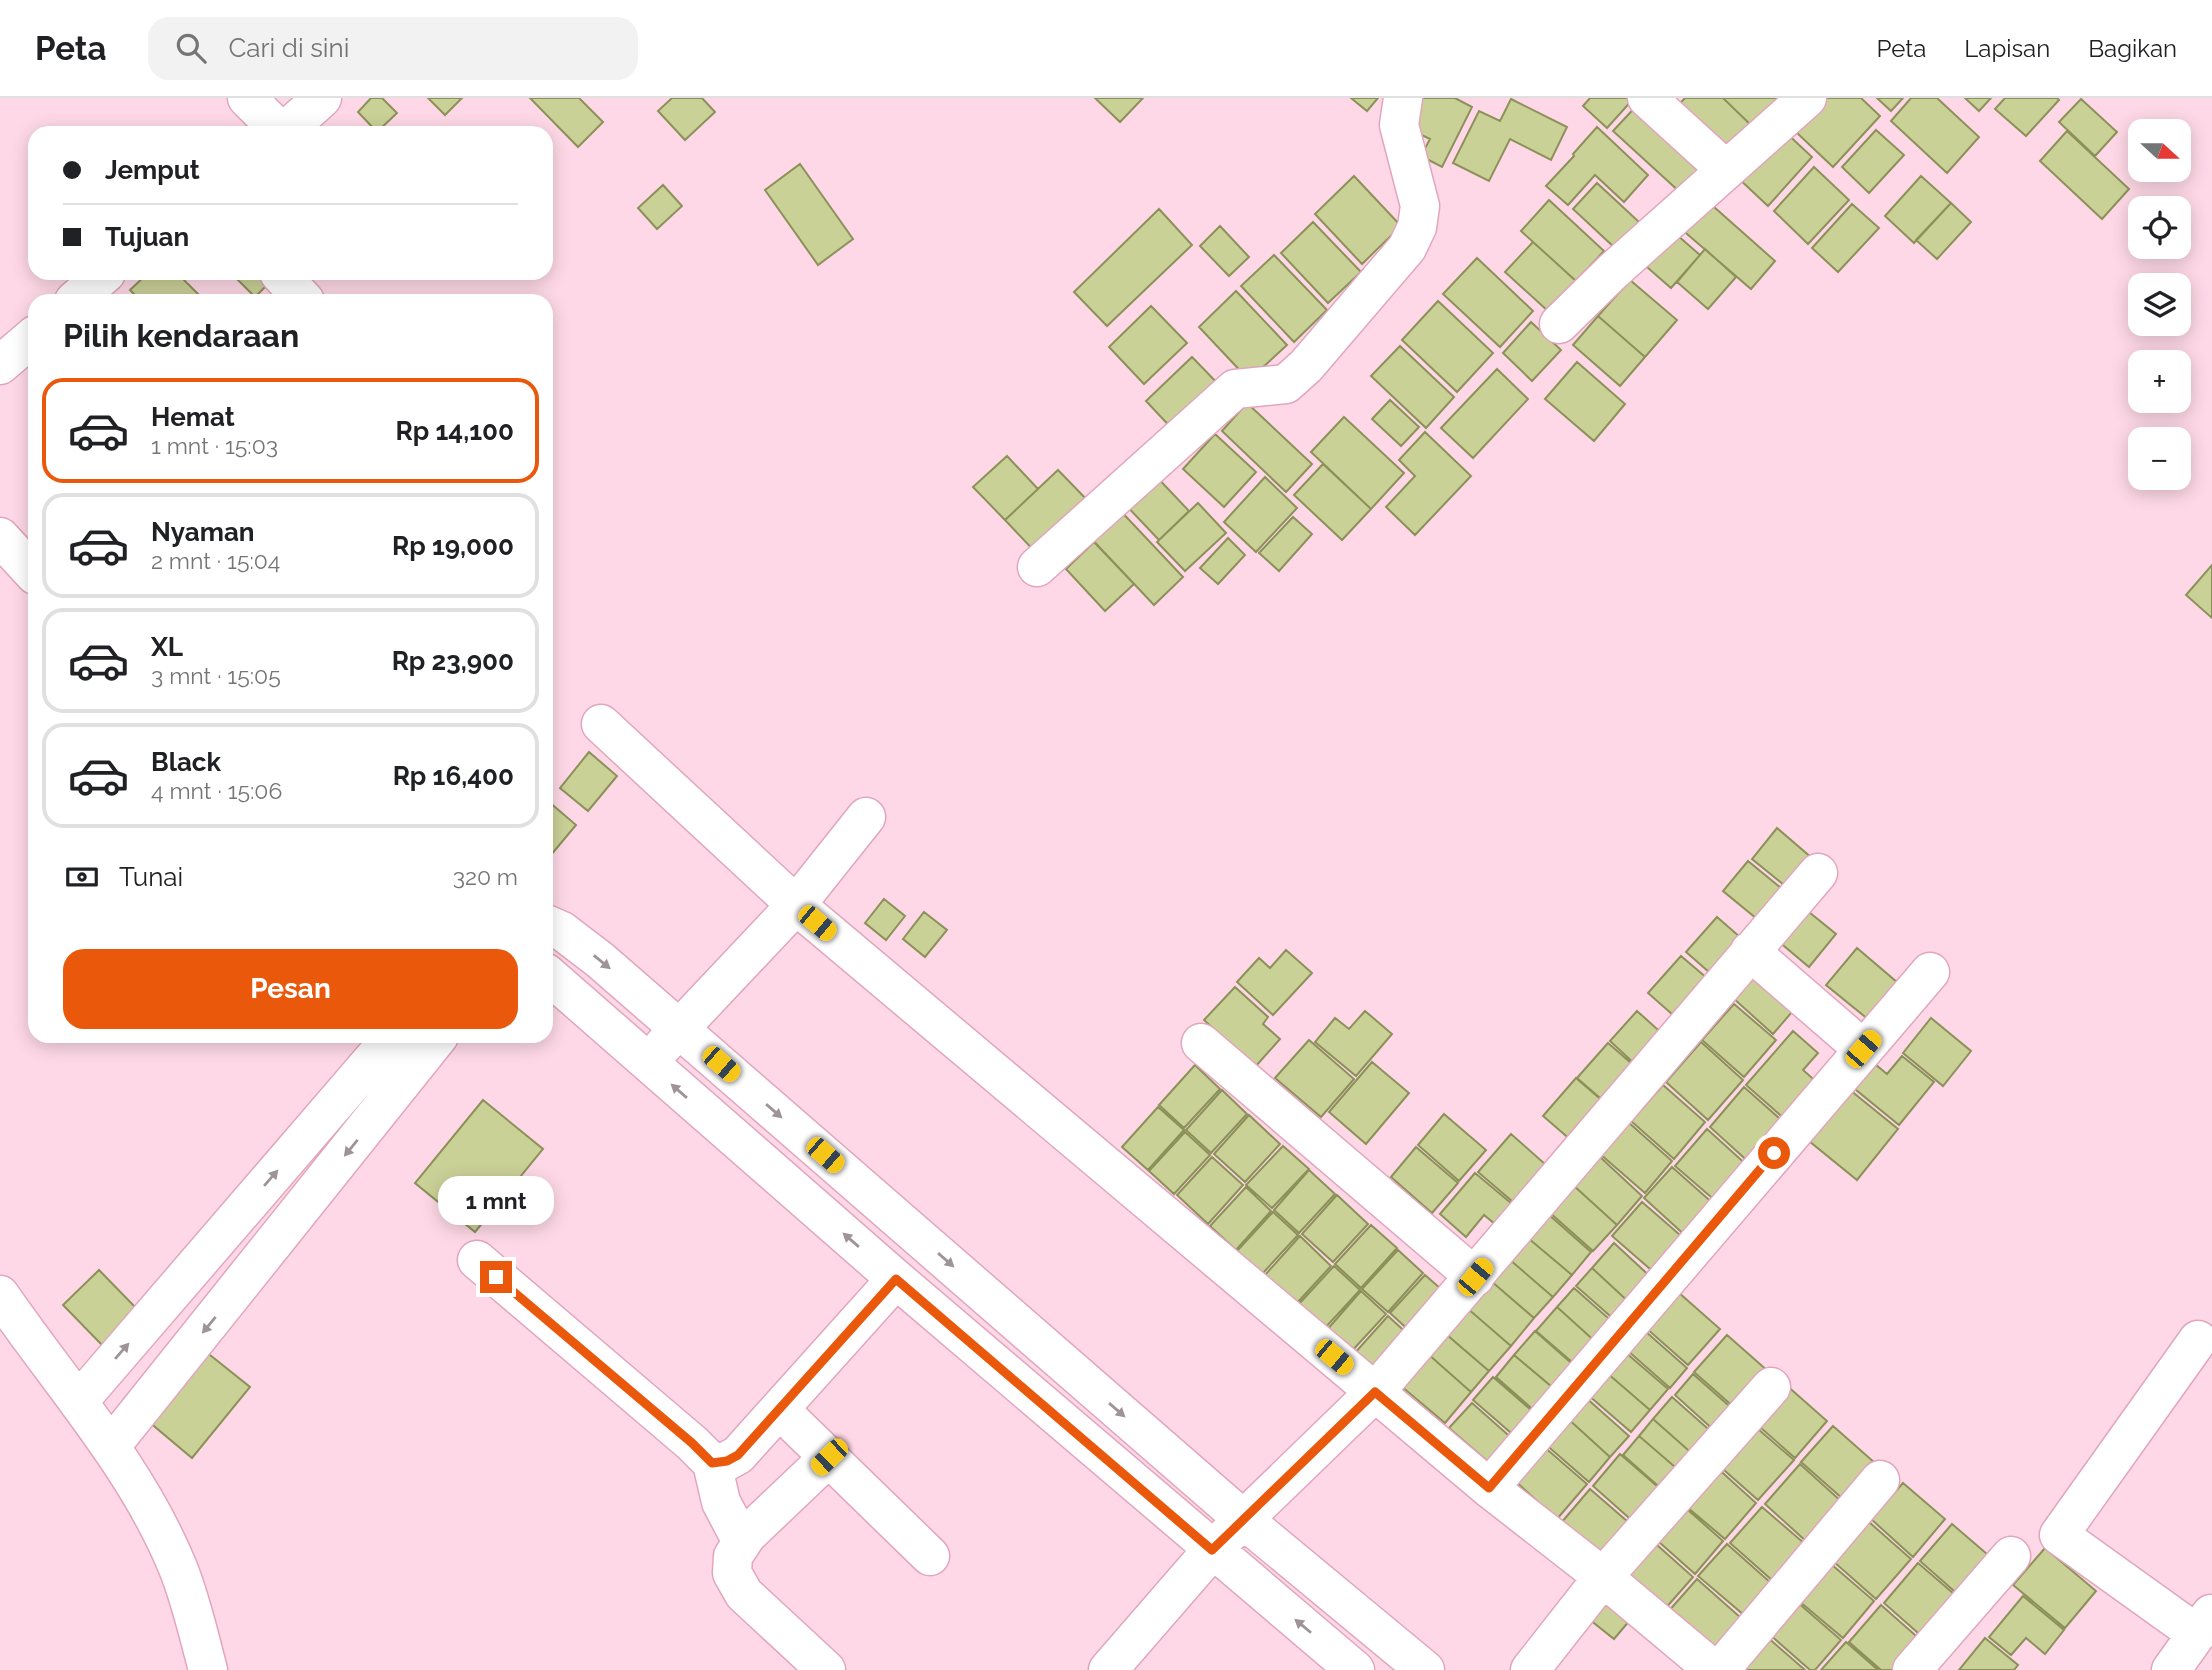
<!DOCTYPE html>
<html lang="id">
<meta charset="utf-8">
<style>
:root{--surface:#fff;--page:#f2f2f2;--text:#202124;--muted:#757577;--line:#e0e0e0;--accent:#ea580c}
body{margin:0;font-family:Raleway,sans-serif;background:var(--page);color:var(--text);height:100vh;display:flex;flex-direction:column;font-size:26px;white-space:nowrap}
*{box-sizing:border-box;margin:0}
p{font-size:23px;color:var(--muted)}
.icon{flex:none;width:38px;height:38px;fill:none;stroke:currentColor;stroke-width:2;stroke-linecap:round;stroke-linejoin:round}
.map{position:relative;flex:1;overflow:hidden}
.details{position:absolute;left:28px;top:196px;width:525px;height:749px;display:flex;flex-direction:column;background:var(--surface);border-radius:21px;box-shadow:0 4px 18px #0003}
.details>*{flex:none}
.top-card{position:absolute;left:28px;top:28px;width:525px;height:154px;border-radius:21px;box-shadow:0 4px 18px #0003;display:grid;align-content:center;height:154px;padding:0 35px;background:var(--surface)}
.needle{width:46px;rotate:111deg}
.buttons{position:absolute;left:2128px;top:21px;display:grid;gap:14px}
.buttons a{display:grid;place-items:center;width:63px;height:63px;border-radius:14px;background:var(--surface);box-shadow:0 4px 18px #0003;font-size:35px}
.end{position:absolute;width:32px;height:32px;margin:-16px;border:9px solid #ea580c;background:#fff;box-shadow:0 0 0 4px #fff}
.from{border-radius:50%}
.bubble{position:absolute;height:49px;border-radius:21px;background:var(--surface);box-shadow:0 4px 18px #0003;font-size:23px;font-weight:700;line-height:49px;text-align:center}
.car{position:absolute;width:21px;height:42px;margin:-21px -10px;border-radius:9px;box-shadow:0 0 5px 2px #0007;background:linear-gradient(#f5c518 24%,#345 0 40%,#f5c518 0 76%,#345 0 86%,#f5c518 0)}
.top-card b{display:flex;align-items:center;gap:24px;height:66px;font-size:26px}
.top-card b+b{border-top:2px solid var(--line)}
.top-card i{width:18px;height:18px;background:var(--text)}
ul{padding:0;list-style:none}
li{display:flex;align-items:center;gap:21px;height:105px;margin:0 14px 10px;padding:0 21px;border:4px solid var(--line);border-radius:21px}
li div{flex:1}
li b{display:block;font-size:26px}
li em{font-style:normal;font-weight:700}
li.on{border-color:var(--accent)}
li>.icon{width:63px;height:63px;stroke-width:1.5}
h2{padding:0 35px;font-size:32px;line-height:84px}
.pay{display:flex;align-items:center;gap:18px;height:77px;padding:0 35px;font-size:26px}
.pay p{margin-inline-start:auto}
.button{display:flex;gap:14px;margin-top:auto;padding:14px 35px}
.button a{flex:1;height:80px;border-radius:21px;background:var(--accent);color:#fff;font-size:28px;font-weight:700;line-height:80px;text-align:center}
header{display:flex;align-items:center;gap:42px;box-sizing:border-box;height:98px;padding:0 35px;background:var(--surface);border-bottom:2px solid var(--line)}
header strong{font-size:33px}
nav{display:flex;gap:38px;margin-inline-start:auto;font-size:24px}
.search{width:490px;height:63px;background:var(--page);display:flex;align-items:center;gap:18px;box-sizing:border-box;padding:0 24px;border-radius:21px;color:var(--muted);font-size:26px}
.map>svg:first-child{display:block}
</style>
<header>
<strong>Peta</strong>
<div class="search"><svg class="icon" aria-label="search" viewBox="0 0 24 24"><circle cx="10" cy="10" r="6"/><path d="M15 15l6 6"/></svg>Cari di sini</div>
<nav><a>Peta</a><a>Lapisan</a><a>Bagikan</a></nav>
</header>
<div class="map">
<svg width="2212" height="1572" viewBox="0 0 2212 1572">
<rect width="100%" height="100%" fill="#fed8e6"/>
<!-- building -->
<path fill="#cad197" stroke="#8c915a" stroke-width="2" d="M371 0H382L397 15 377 34 358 14Z
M428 0H462L445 17Z
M530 0H579L603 24 578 49Z
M672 0H702L715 14 685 42 658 13Z
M1095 0H1143L1120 24Z
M1351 0H1378L1367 13Z
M1417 0H1455L1472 9 1442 69 1421 58 1430 41 1403 28Z
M1590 0H1634L1607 30 1583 8Z
M1685 0H1723L1753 29 1720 62 1672 14Z
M1723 0H1787L1756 32Z
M1827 0H1861L1880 18 1833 69 1796 34Z
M1877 0H1903L1891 13Z
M1911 0H1937L1979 39 1947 75 1891 23Z
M1965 0H1991L1979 13Z
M2005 0H2057L2059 2 2026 38 1995 11Z
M1511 1 1567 29 1551 62 1510 41 1489 83 1453 65 1479 13 1500 23Z
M2081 1 2117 34 2095 58 2059 24Z
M1642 2 1710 64 1682 96 1613 33Z
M1597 29 1648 77 1624 104 1595 77 1568 107 1546 88 1574 58 1573 56Z
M1782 31 1812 59 1768 108 1737 79Z
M1876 32 1904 57 1869 95 1842 69Z
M2067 33 2129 91 2102 121 2040 63Z
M800 66 853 141 818 167 765 92Z
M1814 69 1849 102 1808 146 1774 113Z
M1354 78 1401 128 1362 166 1315 116Z
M1921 78 1951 105 1914 145 1885 118Z
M1597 85 1639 124 1615 150 1573 111Z
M663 87 682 108 657 131 638 110Z
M1705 101 1775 163 1751 191 1680 130Z
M1549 102 1604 153 1576 183 1521 133Z
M1951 105 1971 124 1937 161 1916 142Z
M1852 106 1879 130 1838 174 1812 150Z
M1159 111 1192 147 1107 228 1074 194Z
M1313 124 1361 174 1328 205 1281 155Z
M1220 128 1249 159 1229 178 1200 148Z
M1669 130 1700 157 1671 190 1640 163Z
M1533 144 1576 183 1548 213 1505 174Z
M1705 151 1736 179 1708 211 1677 184Z
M1274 157 1327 212 1294 244 1241 188Z
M1477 160 1533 213 1500 249 1443 196Z
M148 175H177L205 203H141L130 192Z
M235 175H271L275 179 255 199 233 177Z
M1630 182 1677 222 1645 259 1598 218Z
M1236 193 1287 247 1249 282 1199 229Z
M1438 203 1493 255 1457 294 1402 242Z
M1151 208 1187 245 1144 286 1109 249Z
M1598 218 1645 259 1620 288 1573 247Z
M1531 224 1561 252 1532 283 1503 255Z
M1400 248 1454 299 1426 330 1371 278Z
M1192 259 1225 293 1178 337 1146 303Z
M1577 264 1625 306 1594 343 1545 301Z
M1497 271 1528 301 1473 360 1441 330Z
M1390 302 1419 329 1401 348 1372 321Z
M1247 305 1312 366 1286 394 1222 333Z
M1344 319 1404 375 1371 411 1311 354Z
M1425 334 1471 378 1415 437 1386 409 1415 378 1399 362Z
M1215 336 1256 374 1224 409 1183 371Z
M1007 358 1038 391 1005 422 973 389Z
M1323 366 1371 411 1342 442 1294 397Z
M1058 372 1092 407 1039 458 1005 422Z
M1152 374 1189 413 1159 442 1122 403Z
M1265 379 1297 410 1256 454 1224 424Z
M1198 405 1226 435 1185 473 1157 444Z
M1115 407 1183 479 1154 507 1086 435Z
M1293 419 1312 436 1279 473 1259 455Z
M1228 440 1245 457 1218 486 1200 470Z
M1094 444 1134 486 1105 513 1066 471Z
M2212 467V520L2186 497Z
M589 654 617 678 588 713 560 690Z
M548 703 576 727 546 763V705Z
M1777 730 1813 761 1789 791 1752 761Z
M1748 763 1787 795 1762 825 1723 793Z
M884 801 905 818 886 842 865 825Z
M1804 810 1836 836 1809 869 1778 843Z
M924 814 947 832 925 859 903 841Z
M1717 819 1748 846 1717 881 1686 854Z
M1857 850 1898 885 1869 922 1826 887Z
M1286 852 1312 875 1273 917 1237 884 1259 860 1270 870Z
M1681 858 1714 886 1681 924 1648 895Z
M1758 872 1798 907 1773 936 1733 900Z
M1235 889 1268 919 1263 926 1280 941 1255 969 1204 922Z
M1734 906 1776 942 1744 979 1702 942Z
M1365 913 1392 936 1356 978 1315 944 1335 920 1349 931Z
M1637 913 1666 939 1639 970 1610 943Z
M1931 920 1971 953 1943 988 1903 955Z
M1793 933 1818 955 1803 972 1820 987 1788 1024 1746 987Z
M1309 942 1354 981 1321 1019 1275 980Z
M1701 944 1743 982 1708 1022 1666 984Z
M1608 945 1639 972 1608 1007 1577 980Z
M1902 958 1934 984 1899 1027 1850 987 1870 962 1887 976Z
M1372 964 1409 995 1366 1046 1329 1014Z
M1195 967 1220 991 1184 1030 1159 1007Z
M1576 980 1605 1005 1572 1043 1543 1018Z
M1663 987 1705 1024 1674 1061 1631 1023Z
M1744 989 1787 1027 1752 1067 1710 1029Z
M1222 992 1247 1016 1211 1055 1186 1032Z
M1850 992 1898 1031 1857 1082 1809 1043Z
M483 1002 543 1051 475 1134 415 1085Z
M1158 1009 1184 1032 1148 1072 1122 1049Z
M1444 1016 1486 1052 1459 1083 1418 1047Z
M1249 1017 1280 1046 1245 1084 1214 1056Z
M1628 1024 1672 1063 1645 1095 1600 1056Z
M1707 1031 1749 1069 1718 1105 1675 1068Z
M1185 1034 1210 1057 1174 1096 1149 1073Z
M1511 1036 1545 1066 1513 1104 1478 1074Z
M1283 1048 1309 1071 1272 1110 1246 1087Z
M1416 1049 1458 1085 1432 1115 1391 1079Z
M1599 1058 1642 1098 1617 1127 1573 1087Z
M1212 1059 1243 1087 1208 1126 1177 1097Z
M1672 1069 1716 1108 1688 1140 1644 1100Z
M1309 1072 1335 1096 1299 1135 1274 1112Z
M1475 1075 1518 1111 1501 1131 1484 1117 1466 1139 1440 1116Z
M1573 1087 1617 1127 1593 1153 1549 1114Z
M1246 1089 1271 1113 1236 1152 1210 1128Z
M1337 1097 1368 1126 1333 1164 1302 1136Z
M1642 1104 1687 1143 1657 1177 1612 1138Z
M1273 1114 1298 1137 1262 1176 1237 1153Z
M1548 1116 1591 1154 1572 1177 1528 1140Z
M1371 1127 1397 1150 1361 1190 1335 1166Z
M1300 1138 1331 1168 1296 1206 1265 1177Z
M1528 1140 1572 1177 1553 1199 1509 1161Z
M1614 1145 1654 1182 1632 1207 1592 1170Z
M1398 1152 1423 1175 1388 1214 1362 1191Z
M1509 1161 1553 1199 1534 1220 1491 1183Z
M1334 1168 1360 1192 1324 1231 1298 1207Z
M1592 1170 1632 1207 1617 1224 1576 1188Z
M99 1172 138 1212 102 1247 63 1207Z
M1425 1177 1449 1198 1414 1237 1390 1215Z
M1491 1183 1534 1220 1511 1248 1467 1210Z
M1574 1190 1616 1227 1599 1247 1557 1209Z
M1361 1193 1386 1216 1350 1255 1326 1233Z
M1678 1194 1720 1231 1688 1267 1646 1230Z
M1557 1209 1599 1247 1579 1270 1536 1233Z
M1467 1210 1511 1248 1489 1273 1446 1236Z
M1388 1218 1412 1240 1377 1278 1353 1257Z
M1535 1233 1578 1271 1558 1294 1514 1257Z
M1645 1233 1687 1270 1670 1290 1628 1253Z
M1446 1236 1489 1273 1471 1294 1428 1256Z
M1727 1237 1769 1274 1736 1311 1694 1274Z
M205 1253 250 1289 192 1360 148 1323Z
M1625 1254 1668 1291 1650 1312 1607 1275Z
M1428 1256 1471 1294 1445 1325 1401 1288Z
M1514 1257 1558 1294 1538 1316 1496 1279Z
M1607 1275 1650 1312 1631 1334 1588 1297Z
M1693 1276 1736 1314 1717 1335 1675 1297Z
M1493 1279 1538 1318 1518 1341 1473 1302Z
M1785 1286 1827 1323 1795 1360 1753 1323Z
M1584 1298 1629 1338 1610 1359 1566 1319Z
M1672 1299 1715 1337 1696 1359 1653 1321Z
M1472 1305 1515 1343 1493 1368 1449 1330Z
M1566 1319 1610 1359 1589 1384 1544 1345Z
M1653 1321 1696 1359 1682 1375 1639 1338Z
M1751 1325 1794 1362 1758 1402 1716 1365Z
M1833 1328 1875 1365 1843 1401 1801 1364Z
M1639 1338 1682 1375 1665 1394 1623 1357Z
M1542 1347 1587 1386 1557 1421 1513 1381Z
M1620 1356 1665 1395 1637 1427 1593 1388Z
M1800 1366 1842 1404 1807 1444 1765 1406Z
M1714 1367 1756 1405 1725 1441 1681 1404Z
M1903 1385 1945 1421 1913 1459 1871 1421Z
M1590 1391 1635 1430 1606 1464 1561 1425Z
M1679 1404 1723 1443 1695 1476 1650 1436Z
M1762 1409 1805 1446 1773 1483 1730 1445Z
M1869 1424 1911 1461 1876 1501 1834 1464Z
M1952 1426 1994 1462 1962 1500 1920 1463Z
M1648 1439 1693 1479 1664 1512 1619 1473Z
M1727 1446 1771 1485 1744 1517 1698 1478Z
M2045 1450 2096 1493 2065 1530 2013 1487Z
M1918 1465 1961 1502 1926 1542 1884 1505Z
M1831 1466 1874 1503 1843 1540 1799 1503Z
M1697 1481 1741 1520 1712 1554 1667 1515Z
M2023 1498 2064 1532 2045 1556 2026 1540 2011 1557 1989 1539Z
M1605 1501 1630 1522 1614 1541 1589 1521Z
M1796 1503 1841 1542 1815 1572H1810L1768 1535Z
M1881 1507 1923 1544 1900 1572H1881L1849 1544Z
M1766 1538 1805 1572H1737Z
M1985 1540 2018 1567 2014 1572H1959Z
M1846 1544 1878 1572H1821Z"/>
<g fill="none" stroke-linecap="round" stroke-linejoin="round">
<!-- minor casing -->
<g stroke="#e1a6bd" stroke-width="41">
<path id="minor" d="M247 0 282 35
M1647 0 1725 71
M283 35 322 0
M279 175 305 203
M74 203 106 175
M1559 226 1613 173 1807 0
M0 267 35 237
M0 439 35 477
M1037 469 1235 291 1286 286 1306 268 1407 150 1417 129 1420 108 1399 27 1403 0
M601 626 796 807 1489 1390 1603 1479 1714 1572
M546 826 562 833 600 862 1244 1422 1425 1572
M1750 853 1863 951
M546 875 896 1181 1355 1572
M1201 945 1475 1179
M663 948 796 807 866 719
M477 1162 692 1345 712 1365 727 1363 738 1357 896 1181
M0 1197C61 1286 137 1369 178 1470 191 1502 199 1538 208 1572
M78 1304 393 938
M780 1312 930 1458
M111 1348 439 938
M712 1365 721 1404 742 1444
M1489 1390 1930 874
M2197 1536 2059 1437 2198 1242
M826 1572 744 1496 732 1475 733 1458 747 1437 829 1359
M1108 1572 1212 1452 1375 1294 1818 775
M1530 1572 1603 1479 1771 1289
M1720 1572 1880 1382
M1912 1572 2011 1458
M2171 1572 2211 1516"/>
</g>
<!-- minor -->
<use href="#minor" stroke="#fff" stroke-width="38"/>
</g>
<!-- one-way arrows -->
<defs><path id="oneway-solid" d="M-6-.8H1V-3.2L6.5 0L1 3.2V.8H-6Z" transform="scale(1.75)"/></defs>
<g fill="#9e9498">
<use href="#oneway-solid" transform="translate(602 864) rotate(39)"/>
<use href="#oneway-solid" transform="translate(679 993) rotate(-139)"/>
<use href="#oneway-solid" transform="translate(774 1013) rotate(41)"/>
<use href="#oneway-solid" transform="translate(351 1050) rotate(129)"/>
<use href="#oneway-solid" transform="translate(271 1080) rotate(-49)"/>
<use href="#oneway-solid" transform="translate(851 1142) rotate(-139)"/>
<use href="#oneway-solid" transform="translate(946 1162) rotate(41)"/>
<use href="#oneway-solid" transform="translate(209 1227) rotate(129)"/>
<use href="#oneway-solid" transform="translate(122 1253) rotate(-49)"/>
<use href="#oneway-solid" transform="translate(1117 1312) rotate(41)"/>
<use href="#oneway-solid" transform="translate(1303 1528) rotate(-140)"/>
</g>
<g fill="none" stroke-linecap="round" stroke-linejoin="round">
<!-- route -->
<path stroke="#ea580c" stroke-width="9" d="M496 1179 692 1345 712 1365 727 1363 738 1357 896 1181 1212 1452 1375 1294 1489 1390 1774 1055"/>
</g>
</svg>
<div class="buttons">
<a><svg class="needle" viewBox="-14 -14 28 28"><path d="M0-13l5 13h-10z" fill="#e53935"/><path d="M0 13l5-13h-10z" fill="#757577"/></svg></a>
<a><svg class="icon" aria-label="locate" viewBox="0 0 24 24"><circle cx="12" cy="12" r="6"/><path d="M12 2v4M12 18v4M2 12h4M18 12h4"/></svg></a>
<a><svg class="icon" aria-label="layers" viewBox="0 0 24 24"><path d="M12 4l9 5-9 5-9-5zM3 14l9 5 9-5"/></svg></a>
<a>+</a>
<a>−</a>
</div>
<i class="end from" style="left:1774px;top:1055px"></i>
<i class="end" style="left:496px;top:1179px"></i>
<div class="bubble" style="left:438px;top:1078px;width:116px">1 mnt</div>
<i class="car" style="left:817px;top:825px;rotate:130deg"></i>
<i class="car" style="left:1863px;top:951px;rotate:41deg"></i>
<i class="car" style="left:721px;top:966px;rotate:131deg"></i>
<i class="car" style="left:825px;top:1057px;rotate:131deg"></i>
<i class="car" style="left:1475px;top:1179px;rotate:40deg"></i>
<i class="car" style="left:1334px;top:1259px;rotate:130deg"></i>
<i class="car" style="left:829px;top:1359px;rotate:226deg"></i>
<div class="top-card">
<b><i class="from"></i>Jemput</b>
<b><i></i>Tujuan</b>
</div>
<section class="details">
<h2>Pilih kendaraan</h2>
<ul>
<li class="on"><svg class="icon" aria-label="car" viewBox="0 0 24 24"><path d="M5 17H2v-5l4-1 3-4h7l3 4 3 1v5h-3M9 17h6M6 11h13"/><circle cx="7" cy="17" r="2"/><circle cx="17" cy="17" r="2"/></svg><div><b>Hemat</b><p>1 mnt · 15:03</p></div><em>Rp 14,100</em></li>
<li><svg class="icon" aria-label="car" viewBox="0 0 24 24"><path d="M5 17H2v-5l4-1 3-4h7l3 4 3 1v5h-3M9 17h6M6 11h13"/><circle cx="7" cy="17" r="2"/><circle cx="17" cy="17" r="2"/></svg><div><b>Nyaman</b><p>2 mnt · 15:04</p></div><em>Rp 19,000</em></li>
<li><svg class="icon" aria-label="car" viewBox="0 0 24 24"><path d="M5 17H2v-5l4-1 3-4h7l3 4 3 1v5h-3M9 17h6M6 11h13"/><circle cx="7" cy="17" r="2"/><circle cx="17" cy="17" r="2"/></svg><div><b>XL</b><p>3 mnt · 15:05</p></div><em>Rp 23,900</em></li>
<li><svg class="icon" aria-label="car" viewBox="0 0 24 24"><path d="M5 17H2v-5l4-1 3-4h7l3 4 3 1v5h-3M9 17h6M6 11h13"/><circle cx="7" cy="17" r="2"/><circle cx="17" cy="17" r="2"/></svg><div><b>Black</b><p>4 mnt · 15:06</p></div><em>Rp 16,400</em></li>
</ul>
<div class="pay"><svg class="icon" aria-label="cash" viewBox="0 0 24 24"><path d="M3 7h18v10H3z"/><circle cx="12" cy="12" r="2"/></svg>Tunai<p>320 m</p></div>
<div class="button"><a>Pesan</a></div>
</section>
</div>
